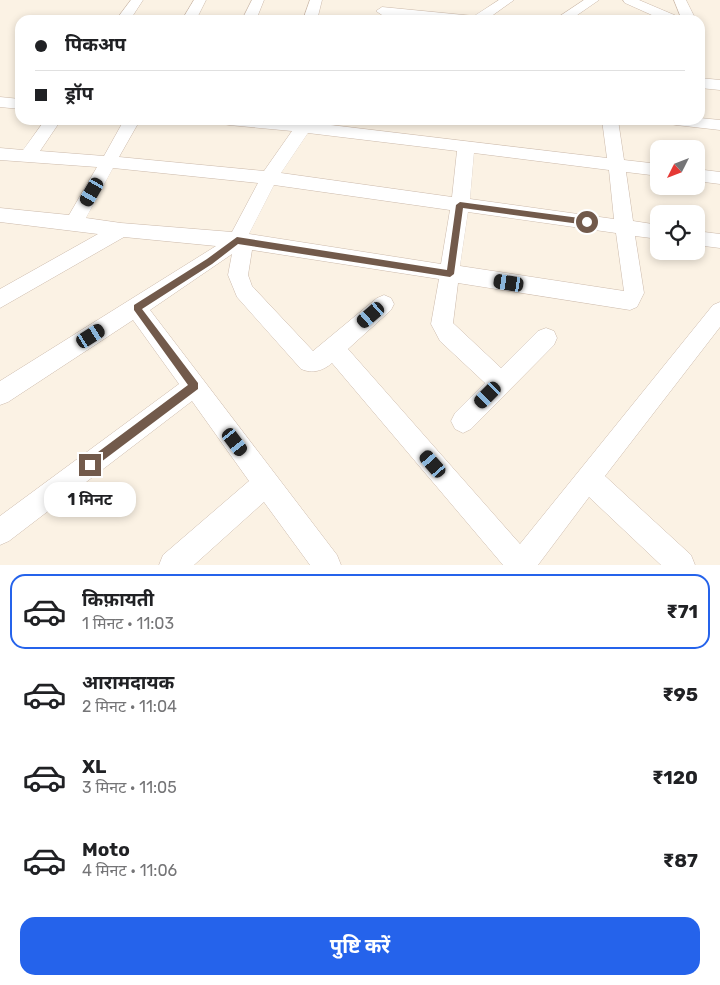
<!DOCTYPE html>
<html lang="hi">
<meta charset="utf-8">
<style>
:root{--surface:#fff;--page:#f6f6f6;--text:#202124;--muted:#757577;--line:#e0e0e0;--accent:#2563eb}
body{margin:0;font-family:Rubik,"Noto Sans Devanagari",sans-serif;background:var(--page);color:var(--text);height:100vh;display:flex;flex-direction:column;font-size:19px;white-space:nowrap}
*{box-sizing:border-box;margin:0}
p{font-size:16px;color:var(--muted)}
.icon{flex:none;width:28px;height:28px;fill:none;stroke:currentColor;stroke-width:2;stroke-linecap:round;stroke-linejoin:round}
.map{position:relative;height:565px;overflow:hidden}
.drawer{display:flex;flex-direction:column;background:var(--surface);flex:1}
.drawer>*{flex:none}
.top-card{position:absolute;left:15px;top:15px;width:690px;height:110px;border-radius:15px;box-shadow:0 2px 8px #0003;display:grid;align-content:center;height:110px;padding:0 20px;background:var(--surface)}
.needle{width:32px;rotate:228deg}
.buttons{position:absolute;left:650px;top:140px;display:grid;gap:10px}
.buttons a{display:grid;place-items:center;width:55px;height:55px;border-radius:10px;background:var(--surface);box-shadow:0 2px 8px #0003;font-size:25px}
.end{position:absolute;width:22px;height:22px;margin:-11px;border:6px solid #725a4b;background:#fff;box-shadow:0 0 0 2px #fff}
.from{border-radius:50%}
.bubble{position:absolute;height:35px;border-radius:15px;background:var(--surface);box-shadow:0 2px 8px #0003;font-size:16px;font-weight:700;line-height:35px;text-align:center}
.car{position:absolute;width:15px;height:30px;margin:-15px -8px;border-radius:6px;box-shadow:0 0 4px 1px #0007;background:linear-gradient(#222 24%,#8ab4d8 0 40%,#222 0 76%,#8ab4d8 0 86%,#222 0)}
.top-card b{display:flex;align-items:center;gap:18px;height:48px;font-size:19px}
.top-card b+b{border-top:1px solid var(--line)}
.top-card i{width:12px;height:12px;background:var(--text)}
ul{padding:9px 0 0;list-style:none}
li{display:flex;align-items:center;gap:15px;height:75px;margin:0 10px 8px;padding:0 10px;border:2px solid transparent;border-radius:15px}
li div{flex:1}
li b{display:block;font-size:19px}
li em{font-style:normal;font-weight:700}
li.active{border-color:var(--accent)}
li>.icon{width:45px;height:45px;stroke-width:1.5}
.primary-button{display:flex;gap:10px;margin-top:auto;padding:10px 20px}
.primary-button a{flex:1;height:58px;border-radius:15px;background:var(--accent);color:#fff;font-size:20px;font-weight:700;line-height:58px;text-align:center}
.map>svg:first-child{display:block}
</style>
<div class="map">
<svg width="720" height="565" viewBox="0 0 720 565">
<rect width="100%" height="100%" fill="#fbf2e4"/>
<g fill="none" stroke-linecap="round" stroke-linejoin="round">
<!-- minor casing -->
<g stroke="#ccbaab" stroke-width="1">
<path id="minor" d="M131 0H143L130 20H116Z
M194 0H206L196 20H182Z
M252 0H264L256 20H242Z
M310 0H322L317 20H303Z
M499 0H514L486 20H434L382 15 376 11 382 7 474 16Z
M584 0H599L570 20H554Z
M623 0H639L679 17 681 20H663L625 3Z
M674 0H686L696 20H682Z
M700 78 720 80V90L700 88Z
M0 97 20 99V109L0 107Z
M700 118 720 120V130L676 125 670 124 668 120H700Z
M45 120H61L40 151 104 156 124 120H140L119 157 264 171 292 131 229 125 223 124 221 120H316L314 123 607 158 602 120H618L624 160 659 164V176L626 172 633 221 659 225V239L635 236 644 293 637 307 630 310 458 283 453 323 501 368 538 331 546 328 554 331 557 338 554 345 471 429 463 433 455 429 451 421 455 413 485 383 440 341 431 324 439 279 252 250 248 275 252 286 313 351 377 298 384 295 391 298 394 304 391 310 348 349 520 544 713 305 720 302V327L605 476 691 555 695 565H661L589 497 538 565H503L332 363C323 371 312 374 301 369L237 297 228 275 232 254 150 310 337 555 341 565H310L264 502 194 565H159L163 555 249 481 192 401 9 541 0 545V516L179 384 133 320 8 402 0 405V381L216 246 124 237 0 308V289L98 234 0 222V208L69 215 97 167 0 160V148L23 150ZM308 133 457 151 452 197 281 173ZM474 153 609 170 614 219 470 199ZM113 168 258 183 232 232 121 223 86 218ZM274 185 450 210 441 264 249 234ZM468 212 616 233 624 291 460 266Z
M696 169 720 172V184L696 181Z
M696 231 720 234V248L696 245Z"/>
</g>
<!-- minor -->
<use href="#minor" fill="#fff" fill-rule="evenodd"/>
</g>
<!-- route -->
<path fill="#725a4b" d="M460 202 587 219 590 222 587 225 463 208 454 274 450 277 238 244 212 264 142 309 198 383V389L93 468H86V461L188 385 134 310V305L207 259 237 237 447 270 456 205Z"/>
</svg>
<div class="buttons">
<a><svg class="needle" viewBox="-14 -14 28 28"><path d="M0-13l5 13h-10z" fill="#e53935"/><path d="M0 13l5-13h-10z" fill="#757577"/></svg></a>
<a><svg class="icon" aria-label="locate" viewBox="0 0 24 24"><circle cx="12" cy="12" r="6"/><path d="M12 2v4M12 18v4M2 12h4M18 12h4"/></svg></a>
</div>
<i class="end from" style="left:587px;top:222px"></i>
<i class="end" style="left:90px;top:465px"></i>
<div class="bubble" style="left:44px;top:482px;width:92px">1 मिनट</div>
<i class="car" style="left:92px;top:192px;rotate:210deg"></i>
<i class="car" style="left:509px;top:283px;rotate:279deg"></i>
<i class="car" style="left:371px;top:315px;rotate:229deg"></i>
<i class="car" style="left:91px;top:336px;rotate:58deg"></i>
<i class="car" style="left:488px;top:395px;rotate:225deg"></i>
<i class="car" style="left:235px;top:442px;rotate:143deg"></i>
<i class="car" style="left:433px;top:464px;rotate:319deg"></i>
<div class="top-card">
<b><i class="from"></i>पिकअप</b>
<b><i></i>ड्रॉप</b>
</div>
</div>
<section class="drawer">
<ul>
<li class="active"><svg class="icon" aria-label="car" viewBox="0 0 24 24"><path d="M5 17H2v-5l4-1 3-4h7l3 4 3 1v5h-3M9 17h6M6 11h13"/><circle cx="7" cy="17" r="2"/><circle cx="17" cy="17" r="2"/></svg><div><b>किफ़ायती</b><p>1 मिनट · 11:03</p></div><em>₹71</em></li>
<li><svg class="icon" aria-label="car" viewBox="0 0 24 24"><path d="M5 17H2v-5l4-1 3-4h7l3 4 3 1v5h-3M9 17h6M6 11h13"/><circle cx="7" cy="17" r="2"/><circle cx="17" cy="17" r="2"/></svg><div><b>आरामदायक</b><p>2 मिनट · 11:04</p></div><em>₹95</em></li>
<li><svg class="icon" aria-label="car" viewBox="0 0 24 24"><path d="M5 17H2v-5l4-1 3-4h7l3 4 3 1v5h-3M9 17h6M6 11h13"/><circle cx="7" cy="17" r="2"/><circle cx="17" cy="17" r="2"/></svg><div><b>XL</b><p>3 मिनट · 11:05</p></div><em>₹120</em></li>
<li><svg class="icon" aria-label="car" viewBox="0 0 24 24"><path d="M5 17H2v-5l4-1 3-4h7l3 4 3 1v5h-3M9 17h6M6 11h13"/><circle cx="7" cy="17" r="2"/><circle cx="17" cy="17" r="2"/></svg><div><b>Moto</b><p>4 मिनट · 11:06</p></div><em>₹87</em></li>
</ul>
<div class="primary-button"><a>पुष्टि करें</a></div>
</section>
